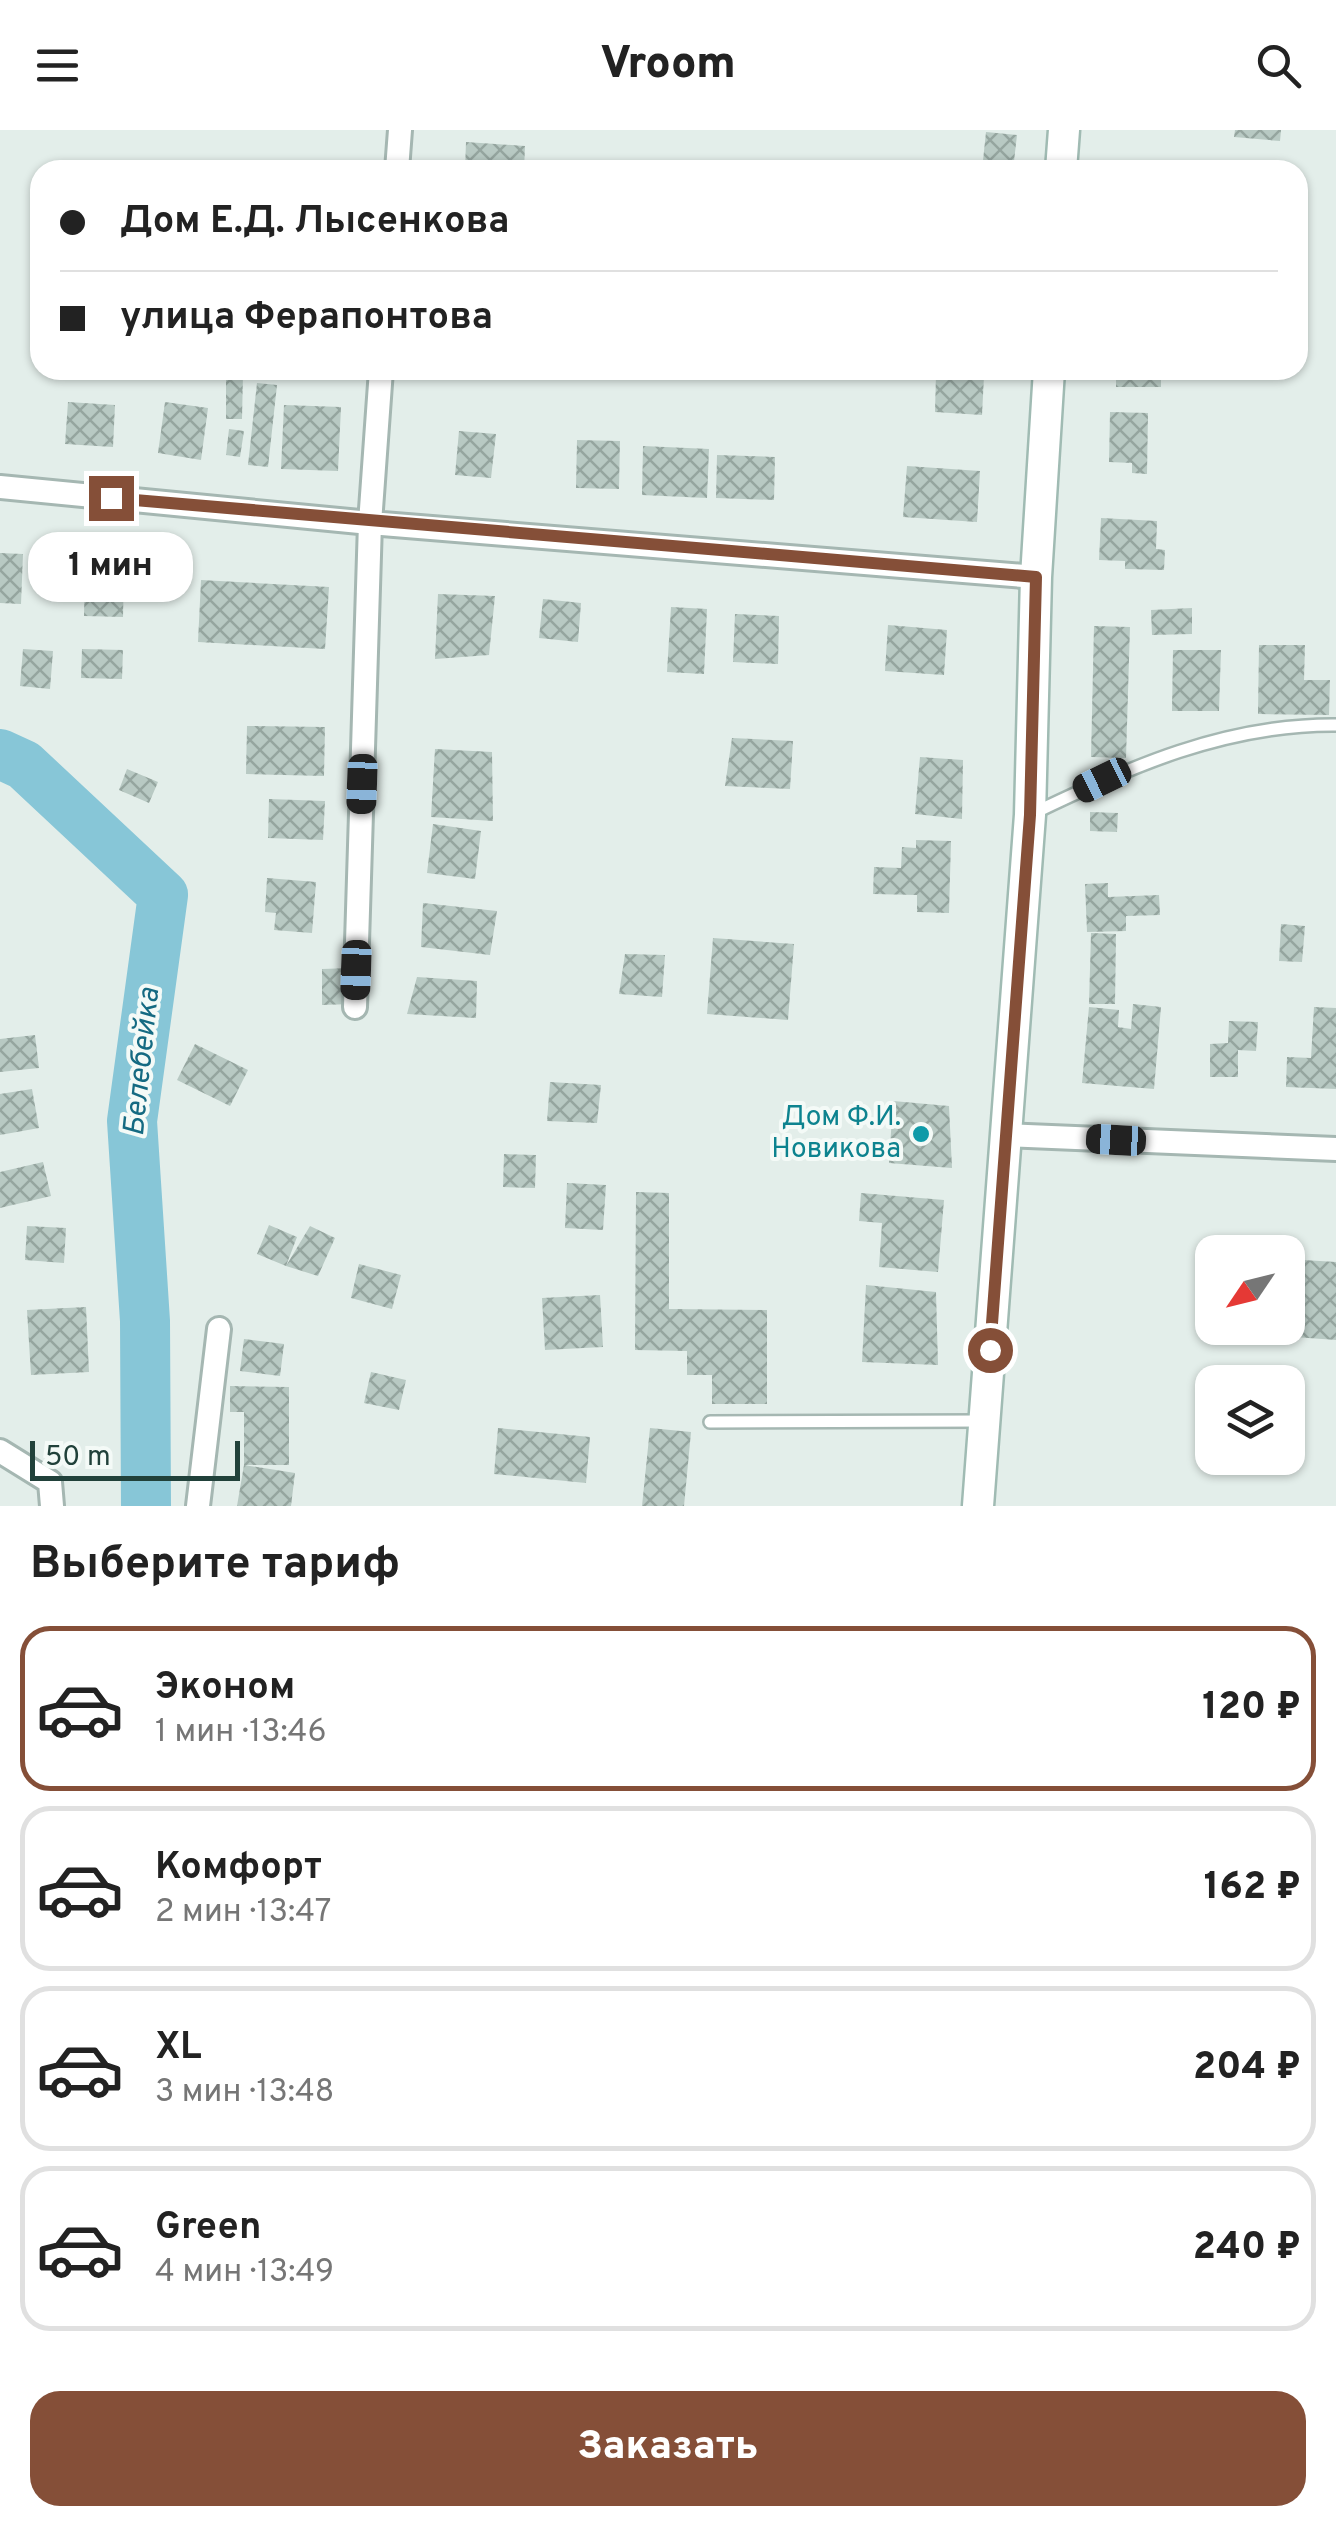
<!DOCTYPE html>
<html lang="ru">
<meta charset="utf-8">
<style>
:root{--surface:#fff;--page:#f6f6f6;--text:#222;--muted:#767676;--line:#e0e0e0;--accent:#854f38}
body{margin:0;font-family:Overpass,sans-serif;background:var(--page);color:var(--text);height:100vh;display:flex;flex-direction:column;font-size:38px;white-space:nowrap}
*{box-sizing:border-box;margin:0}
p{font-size:32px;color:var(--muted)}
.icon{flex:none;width:55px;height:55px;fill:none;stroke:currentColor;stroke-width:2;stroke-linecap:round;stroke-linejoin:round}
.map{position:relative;height:1376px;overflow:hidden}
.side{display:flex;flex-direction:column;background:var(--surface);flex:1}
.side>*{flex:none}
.banner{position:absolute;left:30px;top:30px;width:1278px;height:220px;border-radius:30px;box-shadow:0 2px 8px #0004;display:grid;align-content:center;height:220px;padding:0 30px;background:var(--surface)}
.needle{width:65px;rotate:235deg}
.fabs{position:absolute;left:1195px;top:1105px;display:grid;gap:20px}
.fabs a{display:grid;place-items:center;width:110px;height:110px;border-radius:20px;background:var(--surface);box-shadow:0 2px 8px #0004;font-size:50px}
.scale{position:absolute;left:30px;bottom:25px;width:210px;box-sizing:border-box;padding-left:10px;border:5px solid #21413a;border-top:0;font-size:28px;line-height:35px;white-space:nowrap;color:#21413a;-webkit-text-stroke:8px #f4faf7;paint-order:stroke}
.end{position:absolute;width:45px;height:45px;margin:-22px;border:12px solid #854f38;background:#fff;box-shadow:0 0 0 5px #fff}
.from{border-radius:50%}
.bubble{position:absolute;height:70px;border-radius:30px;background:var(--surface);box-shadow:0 2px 8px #0004;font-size:32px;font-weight:800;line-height:70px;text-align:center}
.car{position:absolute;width:30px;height:60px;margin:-30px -15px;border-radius:12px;box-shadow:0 0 8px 2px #0007;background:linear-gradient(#222 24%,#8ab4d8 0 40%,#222 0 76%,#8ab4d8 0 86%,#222 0)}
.banner b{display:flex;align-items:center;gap:35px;height:95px;font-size:38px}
.banner b+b{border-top:2px solid var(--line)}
.banner i{width:25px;height:25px;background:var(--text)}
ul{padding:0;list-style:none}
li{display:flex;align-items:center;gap:30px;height:165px;margin:0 20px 15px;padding:0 10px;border:5px solid var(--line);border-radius:30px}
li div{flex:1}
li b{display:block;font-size:38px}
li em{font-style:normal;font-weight:800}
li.on{border-color:var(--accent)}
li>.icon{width:90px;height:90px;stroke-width:1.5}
h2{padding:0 30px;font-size:45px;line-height:120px}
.button{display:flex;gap:20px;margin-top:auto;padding:20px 30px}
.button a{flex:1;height:115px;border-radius:30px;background:var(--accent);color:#fff;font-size:40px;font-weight:800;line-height:115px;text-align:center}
header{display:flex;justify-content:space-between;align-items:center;height:130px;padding:0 30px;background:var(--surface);font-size:45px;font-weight:800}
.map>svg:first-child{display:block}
</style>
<header><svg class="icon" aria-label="menu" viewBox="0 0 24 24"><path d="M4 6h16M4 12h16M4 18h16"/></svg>Vroom<svg class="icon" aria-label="search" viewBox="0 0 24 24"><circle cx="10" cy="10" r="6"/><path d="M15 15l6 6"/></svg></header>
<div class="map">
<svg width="1336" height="1376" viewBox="0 0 1336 1376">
<defs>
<pattern id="building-cross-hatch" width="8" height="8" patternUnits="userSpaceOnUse" patternTransform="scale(2.5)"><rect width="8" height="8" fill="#b8c9c3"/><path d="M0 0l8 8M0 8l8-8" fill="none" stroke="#95a59f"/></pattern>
</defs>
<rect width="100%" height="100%" fill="#e3eeea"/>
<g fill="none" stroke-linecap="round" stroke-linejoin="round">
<!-- river -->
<path stroke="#87c6d7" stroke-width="50" d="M0 624 24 635 163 765 132 991 145 1191 146 1376"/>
</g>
<!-- building -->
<path fill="url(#building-cross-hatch)" d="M1235 0H1281L1280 11 1234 7Z
M986 2 1017 5 1013 40H982Z
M466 12 525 16 524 40H465Z
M1116 240H1161V257H1116Z
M226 244H243L242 289H226Z
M936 244 984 246 982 285 935 282Z
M257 253 277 255 268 337 248 335Z
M68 272 115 275 113 317 65 314Z
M165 272 208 278 201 330 158 323Z
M284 275 341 277 338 341 281 339Z
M1110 282 1148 283 1147 344 1132 343V333L1109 332Z
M229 299 244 301 240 327 226 325Z
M459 301 496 304 491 348 455 345Z
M577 310 620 311 619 359 576 358Z
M643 316 709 319 707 368 642 365Z
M717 325 775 327 774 370 716 368Z
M907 336 980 341 977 392 903 387Z
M1101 388 1157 391 1156 419 1165 420 1164 440 1125 439V431L1099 430Z
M0 423 23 424 21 474 0 473Z
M36 428 56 429 54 457 34 455Z
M85 438 124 439 123 487 84 486Z
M201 450 329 457 325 519 198 512Z
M438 464 495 466 489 525 435 529Z
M543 469 581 473 578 512 539 508Z
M671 477 707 479 704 544 667 542Z
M1192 478V504L1152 505 1151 480Z
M735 484 779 486 778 534 733 532Z
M888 495 947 500 944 545 885 541Z
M1094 496 1130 497 1126 628 1091 627Z
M1259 515H1305L1304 550H1330L1329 585 1258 584Z
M23 519 53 521 50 559 20 556Z
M82 519 123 520 122 549 81 548Z
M1173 520H1221L1219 581H1172Z
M247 596 325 597 324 646 246 644Z
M732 608 793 611 790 659 725 656Z
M435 619 492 622 493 691 431 687Z
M920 627 963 630 962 689 915 684Z
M127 639 158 652 149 673 119 660Z
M269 669 325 671 323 710 268 708Z
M1090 682 1118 683 1117 702 1090 701Z
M433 694 481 701 475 749 427 743Z
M916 710 951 711 949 783 917 782V765L873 764 874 737 901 738 902 717 916 718Z
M267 748 316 752 312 803 274 800 276 783 265 782Z
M1108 753V767L1159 765 1160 785 1126 786V801L1087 802 1085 754Z
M423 773 497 781 490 825 421 817Z
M1281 794 1305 796 1302 832 1279 831Z
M1091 803 1116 804 1115 874H1089Z
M713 808 794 814 788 890 707 884Z
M625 824 665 825 662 867 619 864Z
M351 838 352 874 322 875V839Z
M417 847 477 851 476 888 407 884Z
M1133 874 1161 877 1154 959 1082 953 1089 877 1119 880 1118 897 1131 899Z
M1314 877 1336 878V959L1286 957 1287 927 1311 928Z
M1229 891 1258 892 1256 921 1238 920V947H1210V914L1228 913Z
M35 905 39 938 0 942V909Z
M195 914 248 940 230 976 177 950Z
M550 952 601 955 597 993 547 991Z
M32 959 39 998 0 1005V964Z
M893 971 949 976 952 1038 889 1033Z
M504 1024 536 1025 535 1058 503 1057Z
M43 1032 51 1066 0 1078V1042Z
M567 1053 606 1055 603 1100 565 1098Z
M636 1062 669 1063V1179L767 1180V1274H712V1245H687V1221L635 1220Z
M861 1063 944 1070 938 1142 879 1137 882 1093 859 1091Z
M269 1095 297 1107 286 1136 310 1096 335 1108 318 1146 286 1136 257 1124Z
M27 1096 66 1098 64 1133 25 1130Z
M1288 1129 1336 1132V1210L1213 1201 1214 1198H1288Z
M359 1134 401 1145 392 1179 351 1168Z
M866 1155 936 1162 938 1235 862 1232Z
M600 1165 603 1217 545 1220 542 1168Z
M86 1177 89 1242 31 1245 27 1180Z
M244 1209 284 1214 280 1246 240 1241Z
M371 1242 406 1250 399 1280 364 1273Z
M230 1256 289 1257V1335H244V1282H230Z
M498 1298 590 1307 586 1353 494 1344Z
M650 1298 691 1302 684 1376H642Z
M244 1335 295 1343 291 1376H237Z"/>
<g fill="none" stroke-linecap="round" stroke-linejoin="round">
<!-- service casing -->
<g stroke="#a5b7b2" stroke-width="16">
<path id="service" d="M1032 684C1129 637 1226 594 1336 595
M710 1292 981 1291"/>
</g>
<!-- minor casing -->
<g stroke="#a5b7b2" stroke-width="28">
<path id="minor" d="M397 40 400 0
M0 357 370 393 1036 447
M355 877 370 393 381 240
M1006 1005 1336 1019
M0 1321 50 1352 52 1376
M198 1376 219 1199"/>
</g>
<!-- secondary casing -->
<g stroke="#a0bbb3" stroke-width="35">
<path id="secondary" d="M1061 40 1064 0
M978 1376 1030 685 1036 447 1049 240"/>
</g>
<!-- service -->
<use href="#service" stroke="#fff" stroke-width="11"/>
<!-- minor -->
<use href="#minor" stroke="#fff" stroke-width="22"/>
<!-- secondary -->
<use href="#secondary" stroke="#fff" stroke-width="30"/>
</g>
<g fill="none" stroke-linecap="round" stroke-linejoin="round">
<!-- route -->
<path stroke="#854f38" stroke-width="12" d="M111 368 1036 447 1030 685 990 1220"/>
</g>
<!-- markers -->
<circle fill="#0f9aa8" stroke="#f4faf7" stroke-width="4" cx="921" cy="1004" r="10"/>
<g text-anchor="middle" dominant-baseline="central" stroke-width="8" stroke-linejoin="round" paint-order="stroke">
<!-- culture labels -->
<g font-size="28" fill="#0d838f" stroke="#f4faf7" text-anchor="end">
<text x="901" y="988">Дом Ф.И.<tspan x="901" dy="32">Новикова</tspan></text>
</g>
<!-- water labels -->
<g font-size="30" font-style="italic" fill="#156a82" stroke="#f4faf7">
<text transform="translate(143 932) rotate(-84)">Белебейка</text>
</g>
</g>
</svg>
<div class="fabs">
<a><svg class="needle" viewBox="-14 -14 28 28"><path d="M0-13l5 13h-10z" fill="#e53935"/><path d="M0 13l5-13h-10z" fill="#767676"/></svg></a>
<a><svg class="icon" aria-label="layers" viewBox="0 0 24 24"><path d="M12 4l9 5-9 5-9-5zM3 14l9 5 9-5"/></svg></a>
</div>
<div class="scale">50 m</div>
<i class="end from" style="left:990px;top:1220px"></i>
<i class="end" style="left:111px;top:368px"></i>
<div class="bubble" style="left:28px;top:402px;width:165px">1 мин</div>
<i class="car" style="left:1102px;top:650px;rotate:244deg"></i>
<i class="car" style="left:362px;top:654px;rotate:182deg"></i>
<i class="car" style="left:356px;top:840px;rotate:182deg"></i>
<i class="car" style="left:1116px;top:1010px;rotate:273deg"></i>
<div class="banner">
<b><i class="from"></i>Дом Е.Д. Лысенкова</b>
<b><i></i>улица Ферапонтова</b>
</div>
</div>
<section class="side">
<h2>Выберите тариф</h2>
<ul>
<li class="on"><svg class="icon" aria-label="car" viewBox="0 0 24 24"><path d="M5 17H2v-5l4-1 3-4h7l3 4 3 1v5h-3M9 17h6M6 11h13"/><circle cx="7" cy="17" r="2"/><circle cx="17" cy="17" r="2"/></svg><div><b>Эконом</b><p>1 мин · 13:46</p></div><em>120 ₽</em></li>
<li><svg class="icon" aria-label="car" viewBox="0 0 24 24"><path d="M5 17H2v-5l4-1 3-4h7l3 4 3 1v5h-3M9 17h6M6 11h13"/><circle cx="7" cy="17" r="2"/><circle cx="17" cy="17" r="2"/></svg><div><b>Комфорт</b><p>2 мин · 13:47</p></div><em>162 ₽</em></li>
<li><svg class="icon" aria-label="car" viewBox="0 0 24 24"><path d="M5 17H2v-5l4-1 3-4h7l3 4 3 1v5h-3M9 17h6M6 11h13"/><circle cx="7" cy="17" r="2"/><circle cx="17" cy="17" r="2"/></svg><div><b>XL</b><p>3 мин · 13:48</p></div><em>204 ₽</em></li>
<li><svg class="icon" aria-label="car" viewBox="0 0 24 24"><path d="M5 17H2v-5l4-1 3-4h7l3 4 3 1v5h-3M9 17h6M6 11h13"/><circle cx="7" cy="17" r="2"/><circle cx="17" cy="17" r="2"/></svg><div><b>Green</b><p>4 мин · 13:49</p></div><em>240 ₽</em></li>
</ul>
<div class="button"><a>Заказать</a></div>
</section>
